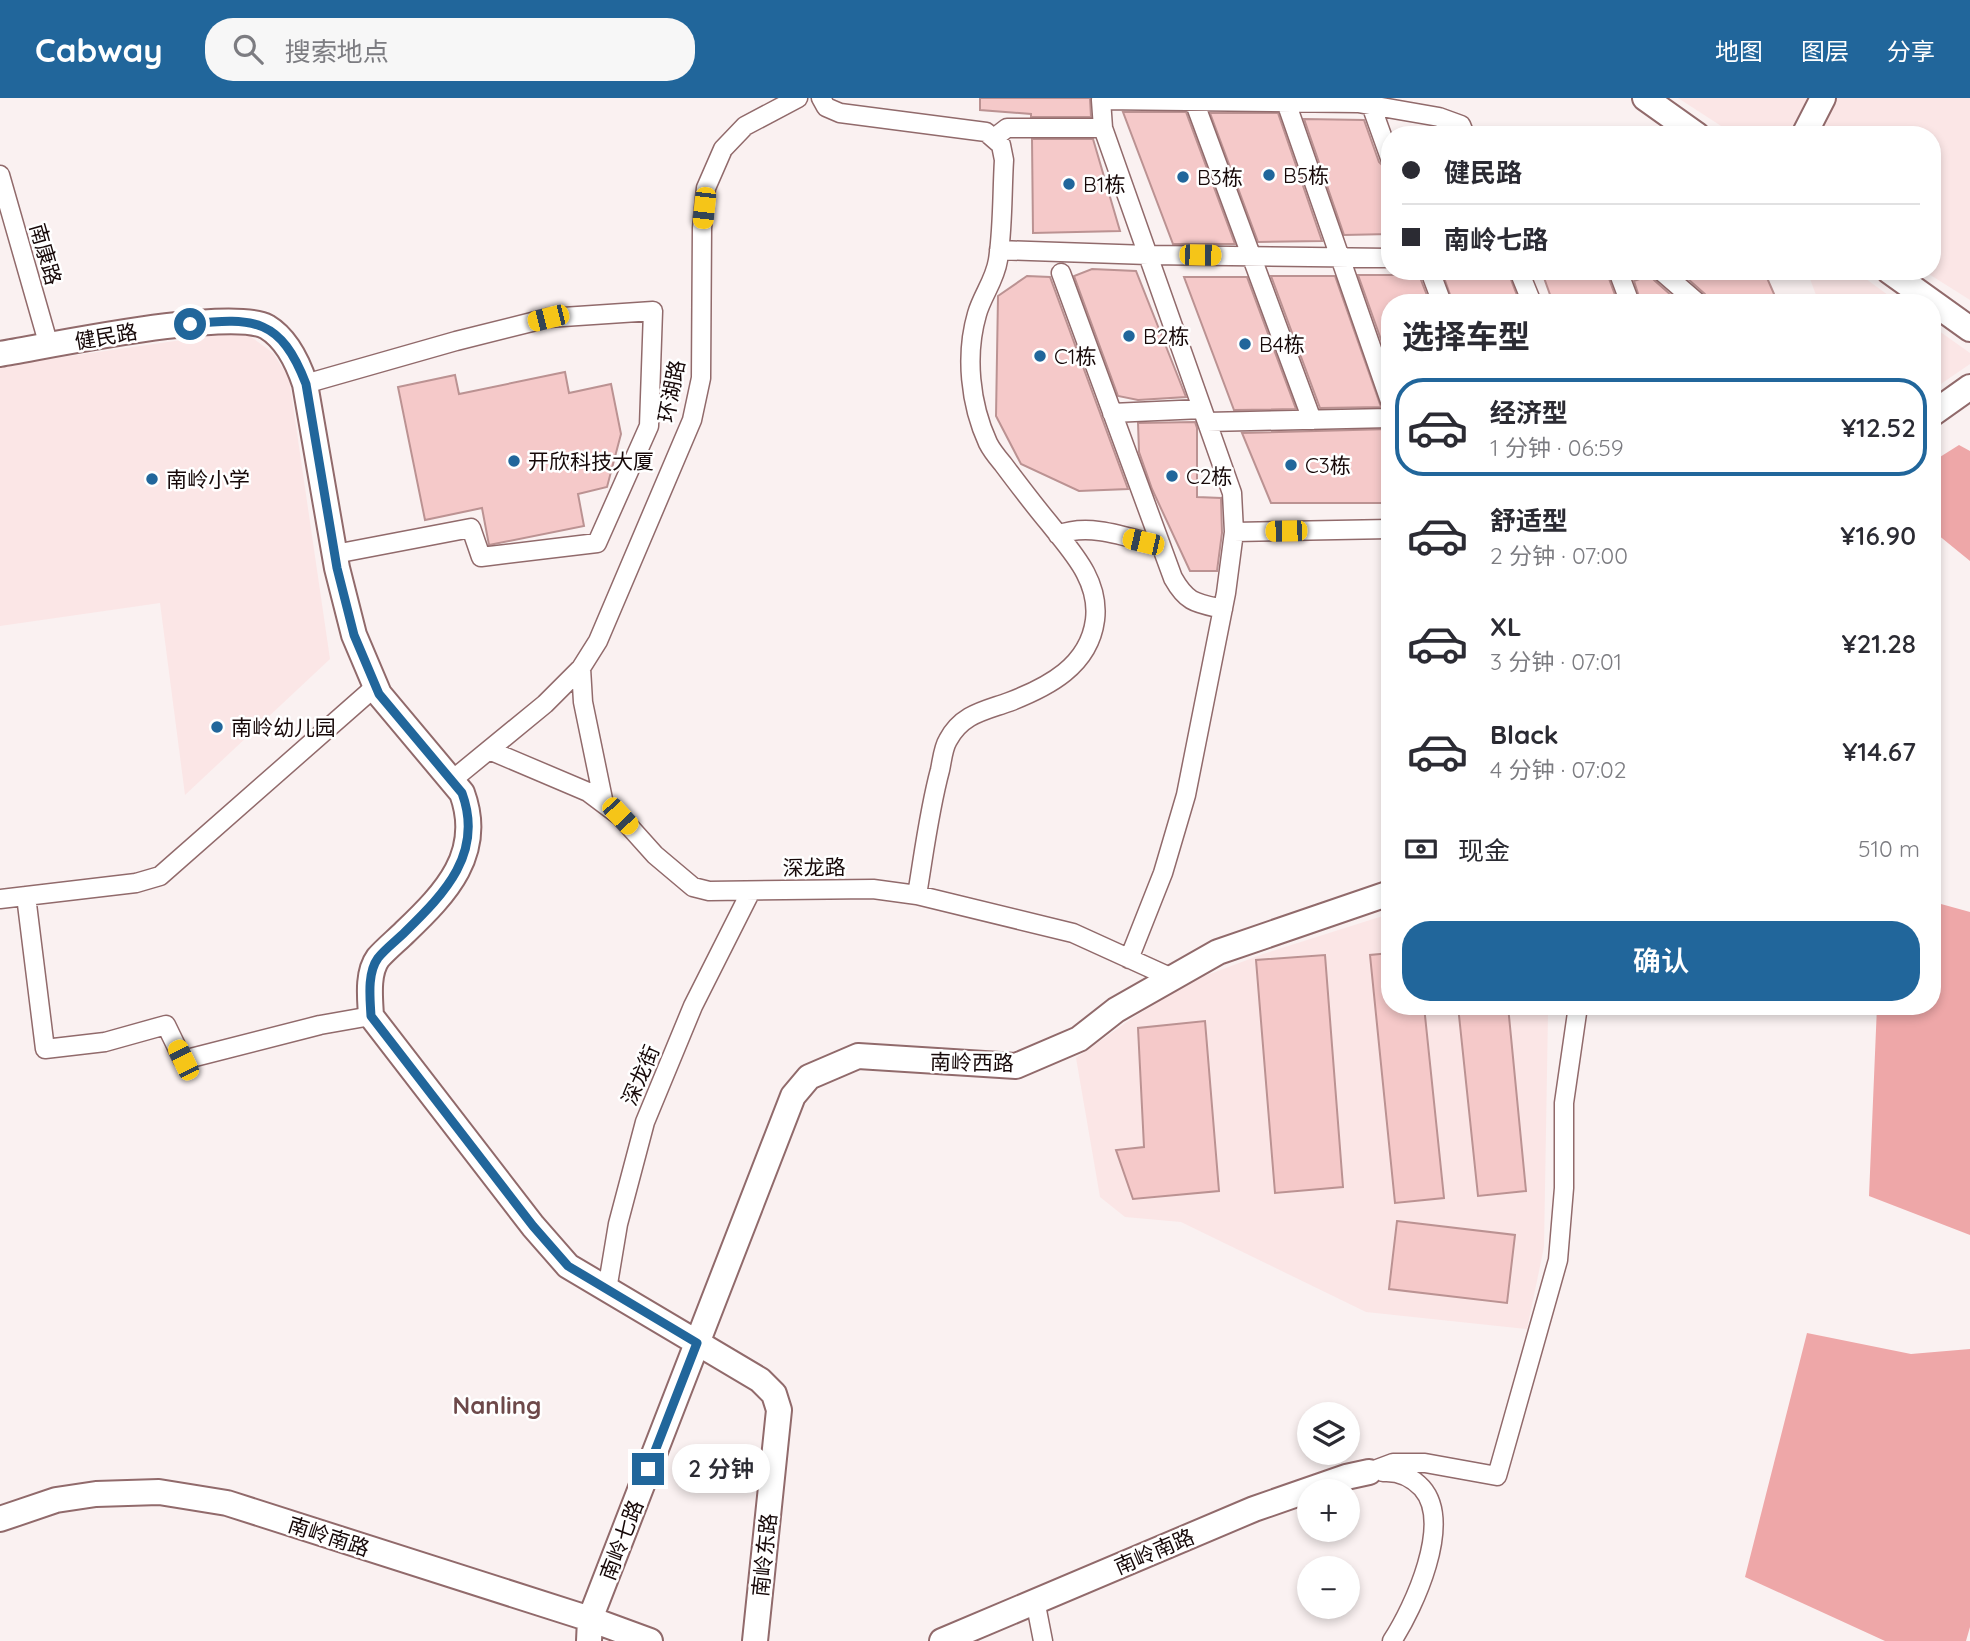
<!DOCTYPE html>
<html lang="zh">
<meta charset="utf-8">
<style>
:root{--surface:#fff;--page:#f7f7f7;--text:#2b2b33;--muted:#7c7c81;--line:#e1e1e2;--accent:#21669b}
body{margin:0;font-family:Quicksand,"Noto Sans SC",sans-serif;background:var(--page);color:var(--text);height:100vh;display:flex;flex-direction:column;font-size:26px;white-space:nowrap}
*{box-sizing:border-box;margin:0}
p{font-size:23px;color:var(--muted)}
.icon{flex:none;width:38px;height:38px;fill:none;stroke:currentColor;stroke-width:2;stroke-linecap:round;stroke-linejoin:round}
.map{position:relative;flex:1;overflow:hidden}
.details{position:absolute;left:1381px;top:196px;width:560px;height:721px;display:flex;flex-direction:column;background:var(--surface);border-radius:28px;box-shadow:0 4px 10px #0003}
.details>*{flex:none}
.banner{position:absolute;left:1381px;top:28px;width:560px;height:154px;border-radius:28px;box-shadow:0 4px 10px #0003;display:grid;align-content:center;height:154px;padding:0 21px;background:var(--surface)}
.buttons{position:absolute;left:1297px;top:1304px;display:grid;gap:14px}
.buttons a{display:grid;place-items:center;width:63px;height:63px;border-radius:50%;background:var(--surface);box-shadow:0 4px 10px #0003;font-size:35px}
.end{position:absolute;width:32px;height:32px;margin:-16px;border:9px solid #21669b;background:#fff;box-shadow:0 0 0 4px #fff}
.from{border-radius:50%}
.bubble{position:absolute;height:49px;border-radius:24px;background:var(--surface);box-shadow:0 4px 10px #0003;font-size:23px;font-weight:600;line-height:49px;text-align:center}
.car{position:absolute;width:21px;height:42px;margin:-21px -10px;border-radius:9px;box-shadow:0 0 5px 2px #0007;background:linear-gradient(#f5c518 24%,#345 0 40%,#f5c518 0 76%,#345 0 86%,#f5c518 0)}
.banner b{display:flex;align-items:center;gap:24px;height:66px;font-size:26px}
.banner b+b{border-top:2px solid var(--line)}
.banner i{width:18px;height:18px;background:var(--text)}
ul{padding:0;list-style:none}
li{display:flex;align-items:center;gap:21px;height:98px;margin:0 14px 10px;padding:0 7px;border:4px solid transparent;border-radius:28px}
li div{flex:1}
li b{display:block;font-size:26px}
li em{font-style:normal;font-weight:600}
li.selected{border-color:var(--accent)}
li>.icon{width:63px;height:63px;stroke-width:1.5}
h2{padding:0 21px;font-size:32px;line-height:84px}
.pay{display:flex;align-items:center;gap:18px;height:77px;padding:0 21px;font-size:26px}
.pay p{margin-inline-start:auto}
.cta{display:flex;gap:14px;margin-top:auto;padding:14px 21px}
.cta a{flex:1;height:80px;border-radius:28px;background:var(--accent);color:#fff;font-size:28px;font-weight:600;line-height:80px;text-align:center}
header{display:flex;align-items:center;gap:42px;box-sizing:border-box;height:98px;padding:0 35px;background:var(--accent);color:#fff}
header strong{font-size:33px}
nav{display:flex;gap:38px;margin-inline-start:auto;font-size:24px}
.search{width:490px;height:63px;background:var(--page);display:flex;align-items:center;gap:18px;box-sizing:border-box;padding:0 24px;border-radius:28px;color:var(--muted);font-size:26px}
.map>svg:first-child{display:block}
</style>
<header>
<strong>Cabway</strong>
<div class="search"><svg class="icon" aria-label="search" viewBox="0 0 24 24"><circle cx="10" cy="10" r="6"/><path d="M15 15l6 6"/></svg>搜索地点</div>
<nav><a>地图</a><a>图层</a><a>分享</a></nav>
</header>
<div class="map">
<svg width="1970" height="1543" viewBox="0 0 1970 1543">
<rect width="100%" height="100%" fill="#faf1f1"/>
<!-- built -->
<path fill="#fbe6e6" d="M1678 0H1970V202L1924 173H1932V37H1735Z
M1807 173H1855L1899 205H1819Z
M1932 228 1970 255V266L1932 292Z
M231 235 250 238 273 255 289 280 330 561 185 697 160 505 0 528V268Z
M1389 816 1390 908H1550L1548 916 1544 1149 1527 1231 1366 1214 1181 1124 1125 1119 1100 1099 1076 960 1134 919 1194 882 1263 856Z"/>
<!-- forest -->
<path fill="#eea7a8" d="M1959 347 1970 353V463L1932 432V364Z
M1941 806 1970 814V1137L1869 1098 1877 908H1932V819Z
M1807 1235 1911 1256 1970 1251V1529L1966 1543H1885L1745 1479Z"/>
<!-- building -->
<path fill="#f5c9c9" stroke="#bb9292" stroke-width="2" d="M980 0H1090L1091 19H1031V16L980 12Z
M1123 14H1186L1235 146H1173Z
M1210 15H1278L1322 143 1258 144Z
M1304 21 1364 22 1379 64 1385 70 1390 81V136L1344 137Z
M1032 41H1093L1120 133 1033 135Z
M1092 171 1136 173 1186 299 1138 302 1118 298 1074 178Z
M1679 173H1764L1778 205H1709L1705 196Z
M1442 174H1508L1520 205H1453Z
M1358 177H1419L1430 205H1390V267Z
M1543 177 1608 178 1618 205H1553Z
M1650 177 1654 182 1680 205H1641L1634 183Z
M1027 178 1050 179 1128 391 1079 393 1021 366 996 318 998 198Z
M1271 178H1335L1381 309 1320 310Z
M1184 179H1247L1296 311 1234 312Z
M565 274 569 295 611 286 621 336 607 389 578 396 584 428 489 447 482 410 425 422 398 289 455 277 459 296Z
M1195 324 1197 330V399L1221 400 1222 435 1217 473H1190L1152 391 1139 354 1138 325Z
M1390 331V405H1271L1242 335Z
M1390 855V908H1424L1444 1100 1395 1105 1370 857Z
M1325 857 1343 1089 1275 1095 1256 862Z
M1458 908H1508L1526 1093 1478 1098Z
M1205 923 1219 1093 1133 1101 1116 1052 1144 1049 1138 930Z
M1397 1123 1515 1137 1507 1205 1389 1191Z"/>
<g fill="none" stroke-linecap="round" stroke-linejoin="round">
<!-- street casing -->
<g stroke="#916a6b" stroke-width="21">
<path id="street" d="M821 0 826 9 840 15 986 34 1001 47 1004 62C1002 95 1003 130 998 162 995 182 982 198 977 216 965 257 970 306 988 345 992 353 998 360 1003 366 1018 386 1033 406 1049 425 1071 453 1100 482 1095 522 1089 568 1048 589 1009 604 984 613 962 616 948 642 943 650 942 663 940 672 929 713 924 755 917 797
M1194 3 1312 322
M1286 4 1390 303
M1371 7 1390 60
M994 40 1007 30H1103
M0 77 49 248
M999 152 1148 157 1390 160
M1430 173 1442 205
M1519 173 1532 205
M1618 173 1630 205
M1661 173 1698 205
M1061 175 1173 480C1187 505 1196 505 1223 511
M305 286 456 243 548 220 653 213 649 328 597 445 481 459 471 430 335 456
M1112 315 1202 311
M1207 324 1390 320
M1234 434 1390 431
M1058 437C1090 424 1129 440 1161 448
M581 570 583 604 604 706
M489 652 588 694 620 718 655 757 693 789 709 793 873 791 917 797 1073 835 1172 880
M451 683 545 606 581 570 598 543 692 322 701 280 702 130 706 90 723 51 745 28 798 0
M26 798 45 951 105 944 166 927 183 962 320 927 371 918
M0 801 136 785 160 778 376 588
M1129 861 1163 775 1186 697 1226 495 1234 434 1232 395 1103 30 1101 2 1358 5 1439 19 1461 27 1465 37
M607 1192 618 1126 645 1024 693 908 751 793
M1369 1374 1393 1365H1425L1497 1378 1558 1162 1564 1090V1005L1578 908
M1383 1374C1399 1373 1411 1378 1422 1390 1453 1425 1414 1509 1392 1543
M1035 1502 1043 1543"/>
</g>
<!-- secondary casing -->
<g stroke="#916a6b" stroke-width="28">
<path id="secondary" d="M1645 0 1697 37
M1804 37 1823 0
M1889 173 1970 231
M0 256C49 248 230 209 267 229 287 241 298 265 305 286L337 470 354 537 379 596 462 695C484 755 446 795 405 834 397 842 386 851 378 860 367 875 370 900 371 918L533 1128 568 1168 760 1282 774 1296 779 1312 755 1543
M1932 316 1970 289
M0 1421 56 1402 96 1396 159 1394 227 1405 590 1521 650 1543
M589 1543 590 1521 793 998 809 979 858 958 1016 968 1079 941 1116 912 1218 854 1390 795
M942 1543 1254 1411 1346 1379 1369 1374"/>
</g>
<!-- street -->
<use href="#street" stroke="#fff" stroke-width="18"/>
<!-- secondary -->
<use href="#secondary" stroke="#fff" stroke-width="24"/>
</g>
<g fill="none" stroke-linecap="round" stroke-linejoin="round">
<!-- route -->
<path stroke="#21669b" stroke-width="9" d="M190 226C255 219 281 221 306 286L337 470 354 537 379 596 462 695C484 755 445 795 405 834 397 842 385 851 378 860 367 875 370 900 371 918L533 1128 568 1168 697 1245 648 1371"/>
</g>
<!-- markers -->
<g fill="#21669b" stroke="#fff" stroke-width="2.5">
<circle cx="1269" cy="77" r="7"/>
<circle cx="1183" cy="79" r="7"/>
<circle cx="1069" cy="86" r="7"/>
<circle cx="1129" cy="238" r="7"/>
<circle cx="1245" cy="246" r="7"/>
<circle cx="1040" cy="258" r="7"/>
<circle cx="514" cy="363" r="7"/>
<circle cx="1291" cy="367" r="7"/>
<circle cx="1172" cy="378" r="7"/>
<circle cx="152" cy="381" r="7"/>
<circle cx="217" cy="629" r="7"/>
</g>
<g text-anchor="middle" dominant-baseline="central" stroke-width="5" stroke-linejoin="round" paint-order="stroke">
<!-- poi labels -->
<g font-size="21" fill="#160808" stroke="#fff" text-anchor="start">
<text x="1283" y="77">B5栋</text>
<text x="1197" y="79">B3栋</text>
<text x="1083" y="86">B1栋</text>
<text x="1143" y="238">B2栋</text>
<text x="1259" y="246">B4栋</text>
<text x="1054" y="258">C1栋</text>
<text x="528" y="363">开欣科技大厦</text>
<text x="1305" y="367">C3栋</text>
<text x="1186" y="378">C2栋</text>
<text x="166" y="381">南岭小学</text>
<text x="231" y="629">南岭幼儿园</text>
</g>
<!-- street labels -->
<g font-size="21" fill="#160808" stroke="#fff">
<text transform="translate(46 156) rotate(74)">南康路</text>
<text transform="translate(106 238) rotate(-10)">健民路</text>
<text transform="translate(671 293) rotate(-79)">环湖路</text>
<text transform="translate(814 769) rotate(-1)">深龙路</text>
<text transform="translate(972 964) rotate(1)">南岭西路</text>
<text transform="translate(640 977) rotate(-67)">深龙街</text>
<text transform="translate(329 1438) rotate(18)">南岭南路</text>
<text transform="translate(621 1442) rotate(-69)">南岭七路</text>
<text transform="translate(1154 1453) rotate(-23)">南岭南路</text>
<text transform="translate(764 1457) rotate(-84)">南岭东路</text>
</g>
<!-- quarter labels -->
<g font-size="24" font-weight="bold" fill="#6d494a" stroke="#fff">
<text x="497" y="1307">Nanling</text>
</g>
</g>
</svg>
<div class="buttons">
<a><svg class="icon" aria-label="layers" viewBox="0 0 24 24"><path d="M12 4l9 5-9 5-9-5zM3 14l9 5 9-5"/></svg></a>
<a>+</a>
<a>−</a>
</div>
<i class="end from" style="left:190px;top:226px"></i>
<i class="end" style="left:648px;top:1371px"></i>
<div class="bubble" style="left:672px;top:1346px;width:98px">2 分钟</div>
<i class="car" style="left:704px;top:110px;rotate:186deg"></i>
<i class="car" style="left:1200px;top:157px;rotate:91deg"></i>
<i class="car" style="left:548px;top:220px;rotate:256deg"></i>
<i class="car" style="left:1286px;top:433px;rotate:269deg"></i>
<i class="car" style="left:1143px;top:444px;rotate:283deg"></i>
<i class="car" style="left:620px;top:718px;rotate:137deg"></i>
<i class="car" style="left:183px;top:962px;rotate:334deg"></i>
<div class="banner">
<b><i class="from"></i>健民路</b>
<b><i></i>南岭七路</b>
</div>
<section class="details">
<h2>选择车型</h2>
<ul>
<li class="selected"><svg class="icon" aria-label="car" viewBox="0 0 24 24"><path d="M5 17H2v-5l4-1 3-4h7l3 4 3 1v5h-3M9 17h6M6 11h13"/><circle cx="7" cy="17" r="2"/><circle cx="17" cy="17" r="2"/></svg><div><b>经济型</b><p>1 分钟 · 06:59</p></div><em>¥12.52</em></li>
<li><svg class="icon" aria-label="car" viewBox="0 0 24 24"><path d="M5 17H2v-5l4-1 3-4h7l3 4 3 1v5h-3M9 17h6M6 11h13"/><circle cx="7" cy="17" r="2"/><circle cx="17" cy="17" r="2"/></svg><div><b>舒适型</b><p>2 分钟 · 07:00</p></div><em>¥16.90</em></li>
<li><svg class="icon" aria-label="car" viewBox="0 0 24 24"><path d="M5 17H2v-5l4-1 3-4h7l3 4 3 1v5h-3M9 17h6M6 11h13"/><circle cx="7" cy="17" r="2"/><circle cx="17" cy="17" r="2"/></svg><div><b>XL</b><p>3 分钟 · 07:01</p></div><em>¥21.28</em></li>
<li><svg class="icon" aria-label="car" viewBox="0 0 24 24"><path d="M5 17H2v-5l4-1 3-4h7l3 4 3 1v5h-3M9 17h6M6 11h13"/><circle cx="7" cy="17" r="2"/><circle cx="17" cy="17" r="2"/></svg><div><b>Black</b><p>4 分钟 · 07:02</p></div><em>¥14.67</em></li>
</ul>
<div class="pay"><svg class="icon" aria-label="cash" viewBox="0 0 24 24"><path d="M3 7h18v10H3z"/><circle cx="12" cy="12" r="2"/></svg>现金<p>510 m</p></div>
<div class="cta"><a>确认</a></div>
</section>
</div>
